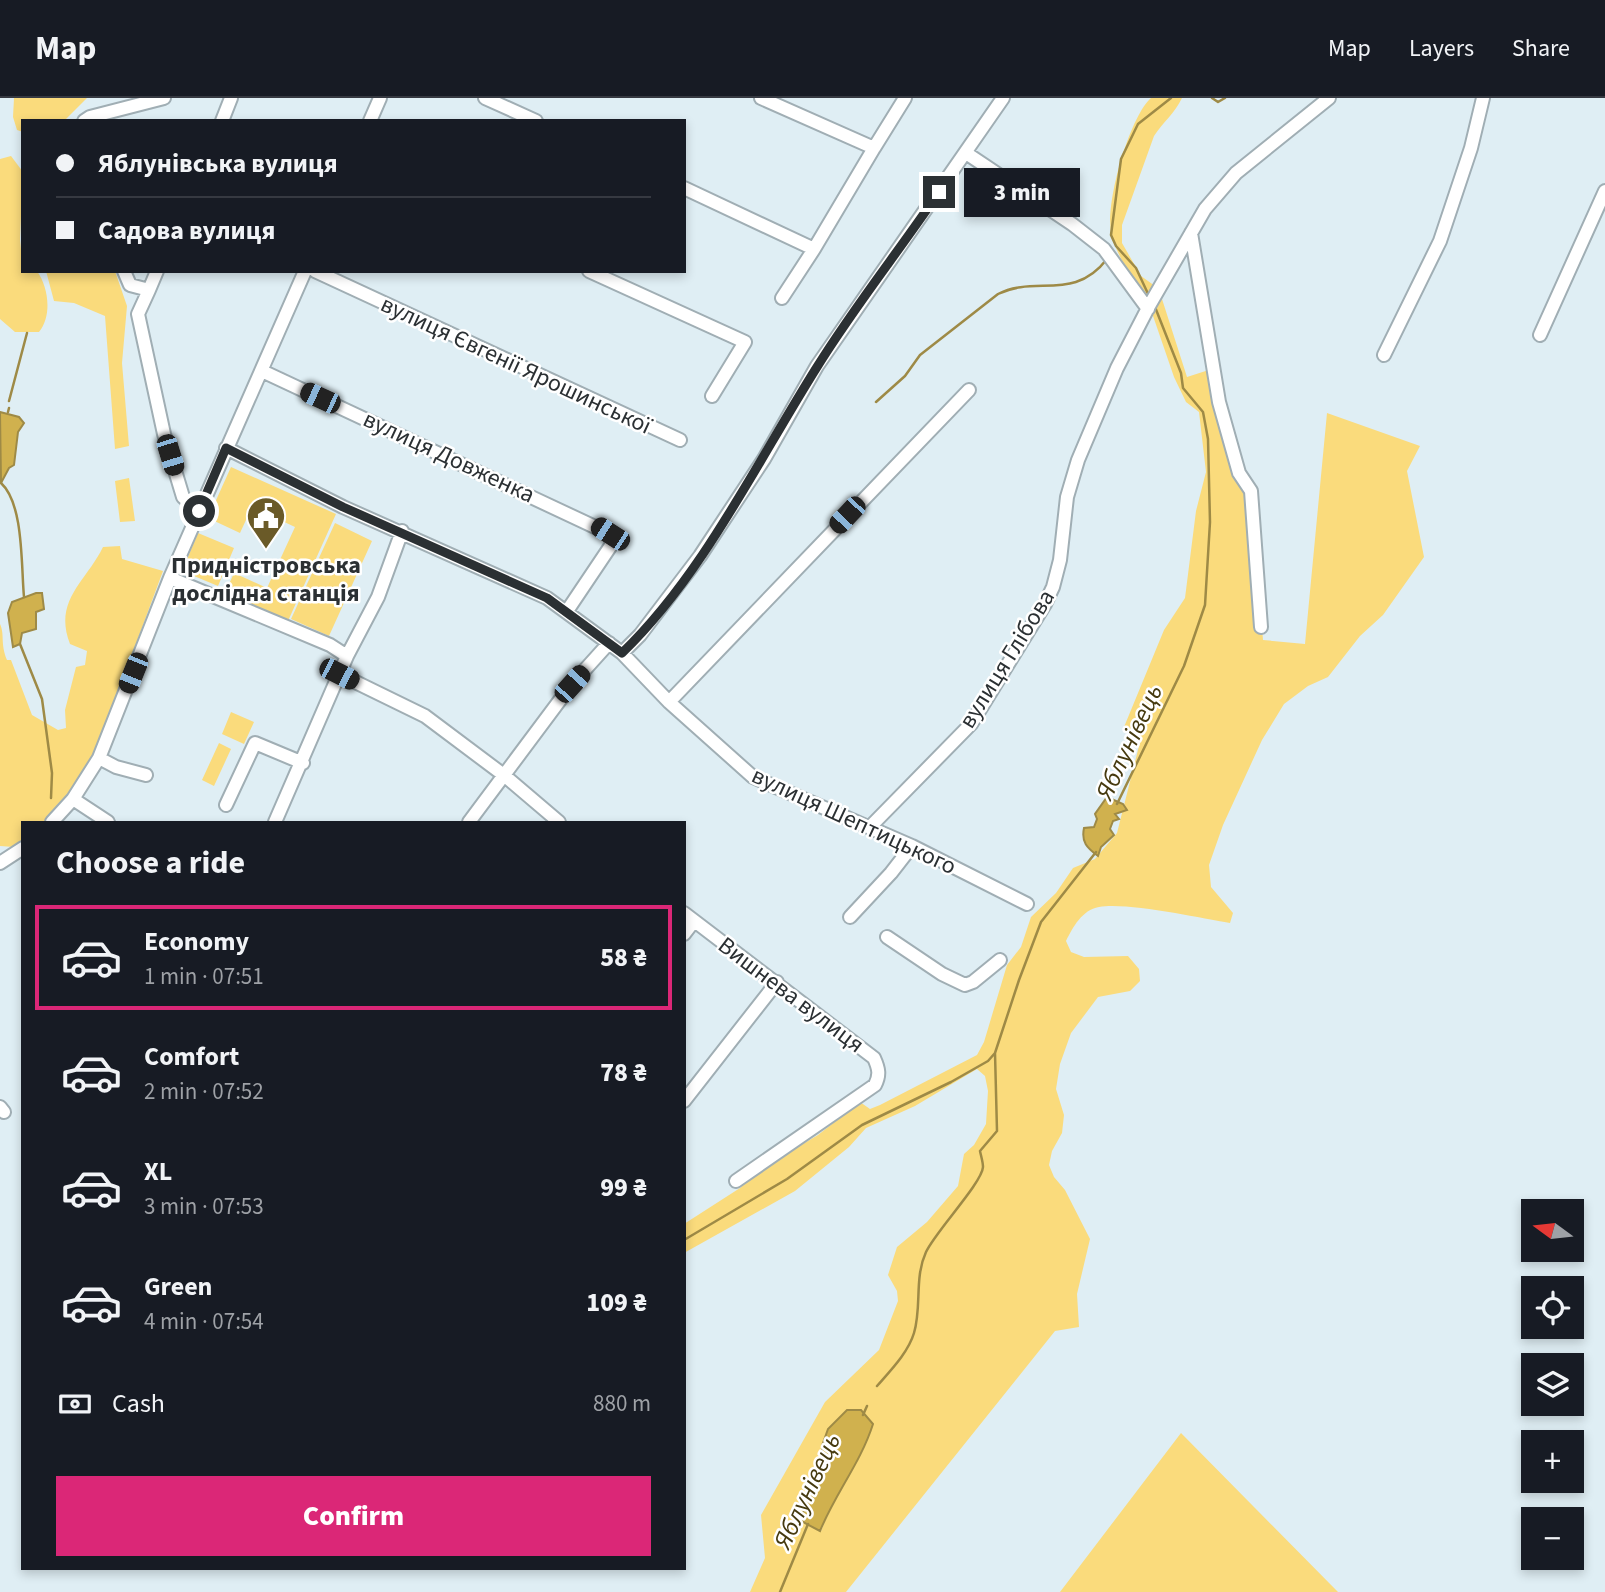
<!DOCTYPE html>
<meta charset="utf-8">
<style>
:root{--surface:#171b24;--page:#20242c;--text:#f1f3f6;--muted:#9ea1a6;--line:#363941;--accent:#db2777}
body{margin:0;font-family:"Source Sans 3",sans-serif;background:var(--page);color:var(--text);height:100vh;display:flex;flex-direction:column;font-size:26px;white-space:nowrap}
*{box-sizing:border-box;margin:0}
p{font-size:23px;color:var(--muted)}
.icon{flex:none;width:38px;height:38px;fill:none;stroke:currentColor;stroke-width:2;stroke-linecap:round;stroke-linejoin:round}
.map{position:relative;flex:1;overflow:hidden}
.sheet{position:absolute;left:21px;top:723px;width:665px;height:749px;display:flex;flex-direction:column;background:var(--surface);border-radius:0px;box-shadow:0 4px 10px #0003}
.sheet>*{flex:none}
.guide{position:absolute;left:21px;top:21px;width:665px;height:154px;border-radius:0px;box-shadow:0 4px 10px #0003;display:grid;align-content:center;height:154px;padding:0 35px;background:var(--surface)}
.needle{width:46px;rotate:285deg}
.tools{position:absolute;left:1521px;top:1101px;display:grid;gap:14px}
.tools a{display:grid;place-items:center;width:63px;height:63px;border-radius:0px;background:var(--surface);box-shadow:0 4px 10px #0003;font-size:35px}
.end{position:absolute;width:32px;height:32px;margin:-16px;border:9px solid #2b3033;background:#fff;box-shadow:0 0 0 4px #fff}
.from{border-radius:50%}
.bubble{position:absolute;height:49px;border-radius:0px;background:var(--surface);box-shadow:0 4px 10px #0003;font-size:23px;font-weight:800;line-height:49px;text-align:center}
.car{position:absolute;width:21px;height:42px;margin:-21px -10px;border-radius:9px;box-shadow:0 0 5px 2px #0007;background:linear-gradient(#222 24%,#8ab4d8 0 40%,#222 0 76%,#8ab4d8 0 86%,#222 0)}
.guide b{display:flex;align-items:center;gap:24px;height:66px;font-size:26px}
.guide b+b{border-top:2px solid var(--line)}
.guide i{width:18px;height:18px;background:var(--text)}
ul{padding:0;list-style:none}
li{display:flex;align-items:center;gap:21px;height:105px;margin:0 14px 10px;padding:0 21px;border:4px solid transparent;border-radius:0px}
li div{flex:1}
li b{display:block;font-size:26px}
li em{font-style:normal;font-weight:800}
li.active{border-color:var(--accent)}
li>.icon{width:63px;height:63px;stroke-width:1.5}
h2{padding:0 35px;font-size:32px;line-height:84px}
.pay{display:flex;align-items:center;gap:18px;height:77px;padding:0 35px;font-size:26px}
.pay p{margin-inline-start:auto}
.cta{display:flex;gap:14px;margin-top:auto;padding:14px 35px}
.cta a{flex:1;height:80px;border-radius:0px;background:var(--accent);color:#fff;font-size:28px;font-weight:800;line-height:80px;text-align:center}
header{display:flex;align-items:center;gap:42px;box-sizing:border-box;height:98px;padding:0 35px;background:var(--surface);border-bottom:2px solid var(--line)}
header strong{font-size:33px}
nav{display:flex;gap:38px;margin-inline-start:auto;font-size:24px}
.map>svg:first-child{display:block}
</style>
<header>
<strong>Map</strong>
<nav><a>Map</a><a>Layers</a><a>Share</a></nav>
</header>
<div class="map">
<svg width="1605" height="1494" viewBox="0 0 1605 1494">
<rect width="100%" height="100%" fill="#dfeef4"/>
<!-- green -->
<path fill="#fadb7c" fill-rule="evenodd" d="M14 0H87L64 23H23V34L17 32 13 19Z
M1151 0H1182C1175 15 1163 24 1154 38L1122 127V145L1141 178 1155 188 1146 202C1134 182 1119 162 1112 139 1103 112 1129 19 1151 0Z
M11 58 23 74 20 141 23 173H37C49 190 52 218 39 234H15L0 221V61Z
M46 173H115L127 208 122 265 129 348 115 351 105 218 74 205 54 203Z
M1162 201 1187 279 1215 270 1241 371 1256 398 1259 495 1263 542 1305 546 1327 315 1420 348 1407 373 1424 459 1383 517 1360 538 1328 579 1308 588 1284 606 1262 642 1223 727 1209 767 1211 789 1233 815 1230 825C1199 820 1128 804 1099 809 1082 812 1073 829 1066 843L1071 854 1084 859 1128 858 1139 871 1140 883 1130 893 1098 899 1071 935 1060 966 1056 991 1064 1017 1062 1035 1052 1053 1049 1067 1054 1079 1065 1092 1090 1141 1077 1196 1079 1229 1055 1233 846 1494H750L765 1460 761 1417 825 1304 879 1252 898 1203 897 1193 888 1177 897 1149 927 1124 958 1088 964 1056 974 1047 986 1026 988 993 985 978 977 971 915 1008 866 1030 849 1049 795 1093 684 1155V1126L740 1090 766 1068 818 1037 860 1004 870 1011 880 1007 977 957 984 944 1007 867 1021 849 1031 819 1056 795 1073 770 1095 761 1117 735 1140 644 1124 629 1164 532 1185 500 1196 413 1206 374 1199 314 1186 304 1174 279 1152 215ZM873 1326C861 1364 835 1396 821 1433L801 1423 810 1388 822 1360Z
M231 369 336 416 288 523 225 495 234 475 267 490 295 429 252 409 240 435 208 420Z
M129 380 135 423 120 424 115 383Z
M335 425 372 443 329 538 291 521Z
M198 435 234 450 218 488 182 473Z
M120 448 122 461 163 473 89 673 46 724H23V743L14 749 0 748V526C5 537 0 545 7 562H11L32 617 58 632 66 630 65 612 76 569 85 567 87 553 70 546C53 502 86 484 103 449Z
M231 614 254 624 244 646 222 636Z
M219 645 231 651 214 688 202 682Z
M1181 1335 1338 1494H1060Z"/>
<!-- water -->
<path fill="#d0b14e" stroke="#9e8a46" stroke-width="2" d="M0 314 19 319 24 325 18 334 14 367 9 370 1 385Z
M36 495H42L44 511 36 514V531L22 535 20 546 13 549 8 515 12 504Z
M1107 699 1123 706 1127 712 1115 716 1119 721 1113 723 1110 731 1114 737 1101 749 1098 758C1087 750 1081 744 1084 730L1094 729 1097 721 1095 716Z
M847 1312H861L873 1326C861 1364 835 1396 820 1433L801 1423 810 1388 822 1360V1348L828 1331Z"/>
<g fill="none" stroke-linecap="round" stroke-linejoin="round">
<!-- stream -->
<path stroke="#9e8a46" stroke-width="2.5" d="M1212 0 1218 4 1225 0
M1150 200 1136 170 1116 148 1111 137 1121 61 1138 26 1171 0
M9 303 27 235
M876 304 905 278 920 257 998 196C1036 177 1074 204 1107 161
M8 314 9 310
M1 385C24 406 21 468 24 499
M20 546 42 601 52 675 51 700
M1117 706 1184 568 1205 507 1210 424 1208 341 1203 314 1183 290 1181 275 1155 209
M684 1142 787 1081 862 1027 951 984 988 963 995 955
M877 1288C890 1273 908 1255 914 1235 922 1209 914 1180 926 1154 935 1134 982 1085 983 1069 983 1064 981 1058 980 1053L997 1033 995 955 1019 882 1041 824 1096 754
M863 1317 867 1308
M780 1494 808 1426"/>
<!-- minor casing -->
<g stroke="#a0aeb4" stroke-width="16">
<path id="minor" d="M485 0 536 23
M761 0 874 50 814 151 782 200
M84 23 90 19 164 0
M222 23 231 0
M370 23 380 0
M874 50 905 0
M966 55 1072 126 1104 151 1148 211
M684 90 814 151
M1053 113 1066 92
M1191 135 1219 304 1239 375 1251 393 1261 529
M124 173 130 187 149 192 157 173
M315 173 680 342
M589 173 745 244 712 298
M149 192 138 216 164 336 183 399 199 413
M1540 237 1605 93
M1384 257 1440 143 1471 50 1483 0
M262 273 610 436 612 446 567 513
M226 350 343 409 547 500 622 555 669 604 753 679 912 748 1027 806
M170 480 330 547 347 558
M622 555 640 537 700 458 764 361 817 268 1003 0
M339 576 425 618 505 678 559 724
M669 604 969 292
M99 660 116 669 146 677
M73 701 108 724
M226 707 255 645 303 665
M52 724 73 701 99 660 170 480 305 173
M275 724 347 558 378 499 402 433
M469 724 572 586 609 545
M870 729 971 626 1045 506 1053 489 1060 462 1067 399 1078 362 1117 270 1149 208 1205 111 1236 75 1329 0
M0 765 23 750
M684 815 874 960C879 971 880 977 875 987L736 1083
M850 819 891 775 912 748
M684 836 694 823
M887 839 942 876 965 887 973 884 1000 862
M684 1003 777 884
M0 1009 4 1014"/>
</g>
<!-- minor -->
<use href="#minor" stroke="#fff" stroke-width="12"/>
</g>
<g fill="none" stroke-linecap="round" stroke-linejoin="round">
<!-- route -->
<path stroke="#2b3033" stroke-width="9" d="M199 413 226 350 343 409 547 500 622 555C703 477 757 364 817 269 854 209 899 153 939 94"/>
</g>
<!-- icons -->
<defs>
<g id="civic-pin" transform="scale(2.0125)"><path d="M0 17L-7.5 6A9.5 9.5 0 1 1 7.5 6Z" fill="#6a5a28" stroke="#fff"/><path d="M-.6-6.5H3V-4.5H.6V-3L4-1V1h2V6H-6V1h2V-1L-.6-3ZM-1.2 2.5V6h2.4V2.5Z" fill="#fff"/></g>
</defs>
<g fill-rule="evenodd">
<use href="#civic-pin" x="266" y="418"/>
</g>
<g text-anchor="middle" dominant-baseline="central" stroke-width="5" stroke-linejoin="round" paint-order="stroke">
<!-- street labels -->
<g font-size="24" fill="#2b3033" stroke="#fff">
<text transform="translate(516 267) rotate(25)">вулиця Євгенії Ярошинської</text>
<text transform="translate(449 359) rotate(25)">вулиця Довженка</text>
<text transform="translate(1007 561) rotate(-58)">вулиця Глібова</text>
<text transform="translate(854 723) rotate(25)">вулиця Шептицького</text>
<text transform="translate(791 897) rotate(37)">Вишнева вулиця</text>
</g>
<!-- poi labels -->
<g font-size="24" font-weight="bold" fill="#2b3033" stroke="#fff">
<text x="266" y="467">Придністровська<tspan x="266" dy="28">дослідна станція</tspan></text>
</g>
<!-- water labels -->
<g font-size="26" font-style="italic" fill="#463a0f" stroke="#fff">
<text transform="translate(1129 644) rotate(-65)">Яблунівець</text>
<text transform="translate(807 1393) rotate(-65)">Яблунівець</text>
</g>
</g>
</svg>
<div class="tools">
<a><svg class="needle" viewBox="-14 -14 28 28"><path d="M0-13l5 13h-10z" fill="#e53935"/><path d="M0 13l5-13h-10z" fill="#9ea1a6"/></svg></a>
<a><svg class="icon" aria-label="locate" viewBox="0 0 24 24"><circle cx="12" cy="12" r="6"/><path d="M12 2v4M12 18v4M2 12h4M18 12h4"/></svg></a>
<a><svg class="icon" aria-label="layers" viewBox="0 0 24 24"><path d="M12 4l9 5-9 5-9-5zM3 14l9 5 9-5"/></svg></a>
<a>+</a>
<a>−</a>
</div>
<i class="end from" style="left:199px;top:413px"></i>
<i class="end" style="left:939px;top:94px"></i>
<div class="bubble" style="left:964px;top:70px;width:116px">3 min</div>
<i class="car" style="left:320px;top:300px;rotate:295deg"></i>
<i class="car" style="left:170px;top:357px;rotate:163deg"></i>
<i class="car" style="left:847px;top:417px;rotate:223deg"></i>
<i class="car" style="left:610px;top:436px;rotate:303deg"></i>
<i class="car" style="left:133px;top:575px;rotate:202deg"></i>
<i class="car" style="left:339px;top:576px;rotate:117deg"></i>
<i class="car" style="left:572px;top:586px;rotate:42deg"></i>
<div class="guide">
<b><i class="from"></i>Яблунівська вулиця</b>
<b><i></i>Садова вулиця</b>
</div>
<section class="sheet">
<h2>Choose a ride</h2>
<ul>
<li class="active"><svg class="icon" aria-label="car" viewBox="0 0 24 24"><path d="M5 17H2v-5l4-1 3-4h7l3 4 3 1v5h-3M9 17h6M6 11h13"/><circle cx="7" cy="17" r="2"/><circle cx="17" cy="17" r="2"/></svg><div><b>Economy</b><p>1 min · 07:51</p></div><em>58 ₴</em></li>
<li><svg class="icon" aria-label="car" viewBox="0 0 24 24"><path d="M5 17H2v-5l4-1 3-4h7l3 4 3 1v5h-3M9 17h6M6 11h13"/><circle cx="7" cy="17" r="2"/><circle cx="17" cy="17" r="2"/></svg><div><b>Comfort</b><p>2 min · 07:52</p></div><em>78 ₴</em></li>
<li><svg class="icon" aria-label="car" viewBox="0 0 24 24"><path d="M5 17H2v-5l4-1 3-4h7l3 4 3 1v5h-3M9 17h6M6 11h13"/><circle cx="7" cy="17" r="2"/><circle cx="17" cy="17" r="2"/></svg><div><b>XL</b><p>3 min · 07:53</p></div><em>99 ₴</em></li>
<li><svg class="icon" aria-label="car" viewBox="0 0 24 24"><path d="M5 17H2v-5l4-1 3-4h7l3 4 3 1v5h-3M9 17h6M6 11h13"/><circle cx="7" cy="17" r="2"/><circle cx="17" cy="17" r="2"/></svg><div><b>Green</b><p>4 min · 07:54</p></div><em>109 ₴</em></li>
</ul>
<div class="pay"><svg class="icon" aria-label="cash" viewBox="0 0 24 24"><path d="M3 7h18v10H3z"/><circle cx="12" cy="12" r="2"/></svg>Cash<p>880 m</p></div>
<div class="cta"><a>Confirm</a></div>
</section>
</div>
